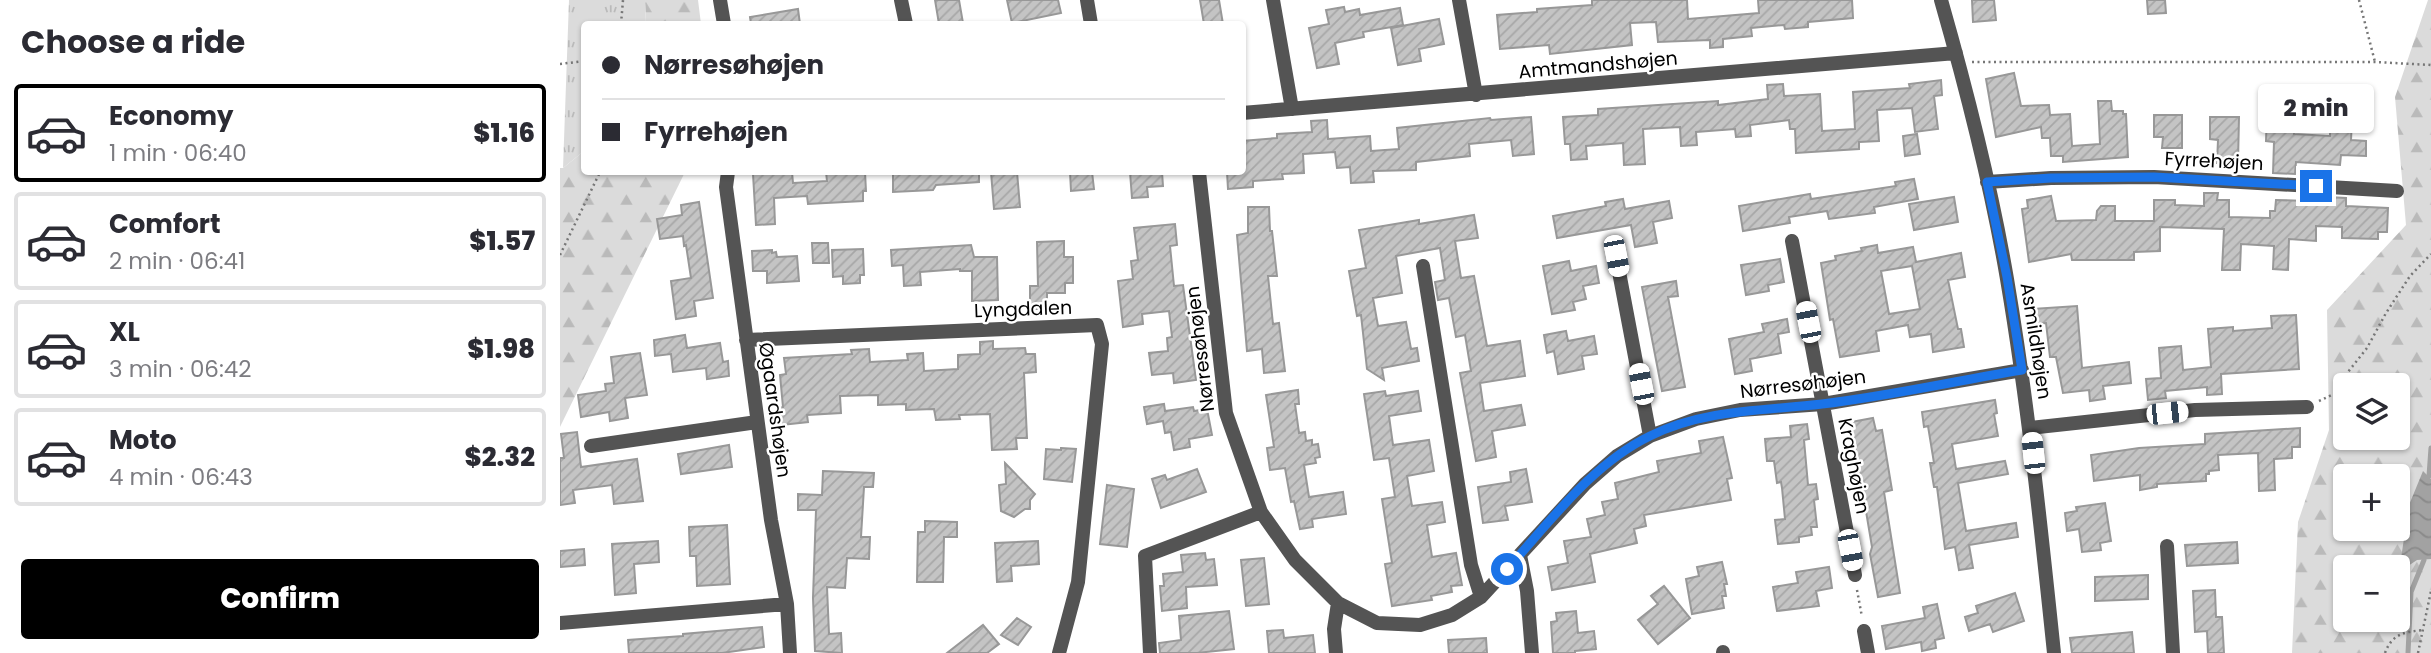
<!DOCTYPE html>
<meta charset="utf-8">
<style>
:root{--surface:#fff;--page:#f7f7f7;--text:#2b2b33;--muted:#7c7c81;--line:#e1e1e2;--accent:#000}
body{margin:0;font-family:Poppins,sans-serif;background:var(--page);color:var(--text);height:100vh;display:flex;flex-direction:column;font-size:26px;white-space:nowrap}
*{box-sizing:border-box;margin:0}
p{font-size:23px;color:var(--muted)}
.icon{flex:none;width:38px;height:38px;fill:none;stroke:currentColor;stroke-width:2;stroke-linecap:round;stroke-linejoin:round}
.map{position:relative;flex:1;overflow:hidden}
.details{display:flex;flex-direction:column;background:var(--surface);width:560px}
.details>*{flex:none}
.guide{position:absolute;left:21px;top:21px;width:665px;height:154px;border-radius:7px;box-shadow:0 2px 5px #0004;display:grid;align-content:center;height:154px;padding:0 21px;background:var(--surface)}
.controls{position:absolute;left:1773px;top:373px;display:grid;gap:14px}
.controls a{display:grid;place-items:center;width:77px;height:77px;border-radius:7px;background:var(--surface);box-shadow:0 2px 5px #0004;font-size:35px}
.end{position:absolute;width:32px;height:32px;margin:-16px;border:9px solid #1a73e8;background:#fff;box-shadow:0 0 0 4px #fff}
.from{border-radius:50%}
.bubble{position:absolute;height:49px;border-radius:7px;background:var(--surface);box-shadow:0 2px 5px #0004;font-size:23px;font-weight:800;line-height:49px;text-align:center}
.car{position:absolute;width:21px;height:42px;margin:-21px -10px;border-radius:9px;box-shadow:0 0 5px 2px #0007;background:linear-gradient(#fff 24%,#345 0 40%,#fff 0 76%,#345 0 86%,#fff 0)}
.guide b{display:flex;align-items:center;gap:24px;height:66px;font-size:26px}
.guide b+b{border-top:2px solid var(--line)}
.guide i{width:18px;height:18px;background:var(--text)}
ul{padding:0;list-style:none}
li{display:flex;align-items:center;gap:21px;height:98px;margin:0 14px 10px;padding:0 7px;border:4px solid var(--line);border-radius:7px}
li div{flex:1}
li b{display:block;font-size:26px}
li em{font-style:normal;font-weight:800}
li.selected{border-color:var(--accent)}
li>.icon{width:63px;height:63px;stroke-width:1.5}
h2{padding:0 21px;font-size:32px;line-height:84px}
.cta{display:flex;gap:14px;margin-top:auto;padding:14px 21px}
.cta a{flex:1;height:80px;border-radius:7px;background:var(--accent);color:#fff;font-size:28px;font-weight:800;line-height:80px;text-align:center}
main{display:flex;flex:1;min-height:0}
.map>svg:first-child{display:block}
</style>
<main>
<section class="details">
<h2>Choose a ride</h2>
<ul>
<li class="selected"><svg class="icon" aria-label="car" viewBox="0 0 24 24"><path d="M5 17H2v-5l4-1 3-4h7l3 4 3 1v5h-3M9 17h6M6 11h13"/><circle cx="7" cy="17" r="2"/><circle cx="17" cy="17" r="2"/></svg><div><b>Economy</b><p>1 min · 06:40</p></div><em>$1.16</em></li>
<li><svg class="icon" aria-label="car" viewBox="0 0 24 24"><path d="M5 17H2v-5l4-1 3-4h7l3 4 3 1v5h-3M9 17h6M6 11h13"/><circle cx="7" cy="17" r="2"/><circle cx="17" cy="17" r="2"/></svg><div><b>Comfort</b><p>2 min · 06:41</p></div><em>$1.57</em></li>
<li><svg class="icon" aria-label="car" viewBox="0 0 24 24"><path d="M5 17H2v-5l4-1 3-4h7l3 4 3 1v5h-3M9 17h6M6 11h13"/><circle cx="7" cy="17" r="2"/><circle cx="17" cy="17" r="2"/></svg><div><b>XL</b><p>3 min · 06:42</p></div><em>$1.98</em></li>
<li><svg class="icon" aria-label="car" viewBox="0 0 24 24"><path d="M5 17H2v-5l4-1 3-4h7l3 4 3 1v5h-3M9 17h6M6 11h13"/><circle cx="7" cy="17" r="2"/><circle cx="17" cy="17" r="2"/></svg><div><b>Moto</b><p>4 min · 06:43</p></div><em>$2.32</em></li>
</ul>
<div class="cta"><a>Confirm</a></div>
</section>
<div class="map">
<svg width="1871" height="653" viewBox="0 0 1871 653">
<defs>
<pattern id="forest-firs" width="22" height="20" patternUnits="userSpaceOnUse" patternTransform="scale(1.75)"><rect width="22" height="20" fill="#dbdbdb"/><path d="M5 1l3.5 6h-7zM16 11l3.5 6h-7z" fill="#bababa"/></pattern>
<pattern id="park-tufts" width="24" height="20" patternUnits="userSpaceOnUse" patternTransform="scale(1.75)"><rect width="24" height="20" fill="#dbdbdb"/><path d="M3 7l-1-3M5 7V3M7 7l1-3M15 17l-1-3M17 17v-4M19 17l1-3" fill="none" stroke="#bababa"/></pattern>
<pattern id="water-waves" width="16" height="10" patternUnits="userSpaceOnUse" patternTransform="scale(1.75)"><rect width="16" height="10" fill="#a2a2a2"/><path d="M0 5q4-4 8 0t8 0" fill="none" stroke="#8a8a8a"/></pattern>
<pattern id="building-hatch" width="6" height="6" patternUnits="userSpaceOnUse" patternTransform="scale(1.75)"><rect width="6" height="6" fill="#c4c4c4"/><path d="M-1 1l2-2M0 6l6-6M5 7l2-2" fill="none" stroke="#a7a7a7"/></pattern>
</defs>
<rect width="100%" height="100%" fill="#fff"/>
<!-- forest -->
<path fill="url(#forest-firs)" fill-rule="evenodd" d="M85 0H138L141 24H86Z
M1868 0H1871V653H1732L1738 522 1769 430 1767 310 1846 225 1835 97ZM1785 385H1838V438H1785ZM1785 476H1838V528H1785ZM1785 567H1838V620H1785Z
M24 151V172H125L0 427V168H3Z"/>
<!-- park -->
<path fill="url(#park-tufts)" d="M9 0H85L86 24H24V151L3 168Z"/>
<!-- water -->
<path fill="url(#water-waves)" d="M1863 471 1871 479V559L1857 560 1839 572 1849 505Z"/>
<g fill="none" stroke-linecap="round" stroke-linejoin="round">
<!-- stream -->
<path stroke="#a2a2a2" stroke-width="5" d="M1869 476 1871 448
M1848 653 1851 592 1864 560"/>
</g>
<!-- building -->
<path fill="url(#building-hatch)" stroke="#989898" stroke-width="2" fill-rule="evenodd" d="M375 0H399L403 23 379 24Z
M447 0H498L501 13 452 23Z
M640 0H659L663 24H644Z
M1032 0H1127L1128 19 1199 13 1198 0H1292L1293 18 1248 22V27L1225 29 1224 25 1191 28 1192 36 1163 39V47L1150 48V40L1098 42 1096 22 1070 23 1072 45 990 54 989 45 940 49 937 15 977 12V9L1032 5Z
M1412 0H1434L1436 20 1413 22Z
M1587 0H1605L1606 13 1588 14Z
M784 7 785 12 799 9 800 15 840 8 843 25 803 32 804 37 775 43 779 64 757 68 749 28 769 24 766 10Z
M238 9 240 24H191L190 17Z
M879 19 884 44 859 49 861 61 838 65 831 28Z
M1454 73 1461 106 1489 105 1490 115 1510 114 1512 146 1540 144 1538 101H1551L1552 111H1563V114H1566L1568 157 1503 162V156H1491L1490 138H1482L1481 127 1436 137 1426 79Z
M1381 80 1382 95 1374 96 1378 129 1355 132 1352 108 1317 110 1319 141 1299 142V149L1236 153 1235 129H1230L1229 120 1190 125 1191 136 1176 137 1175 129 1136 132 1137 145 1121 146 1120 127 1083 129 1085 164 1064 165 1063 143 1026 146 1027 159 1011 160 1010 144H1005L1003 117 1038 115V109L1158 101V105L1208 99 1207 85 1223 84 1224 96 1260 94 1262 131 1295 129 1293 92 1350 88 1349 84Z
M1771 97 1793 98 1791 140 1806 141V156L1781 155 1780 165 1736 162 1735 174 1713 173 1714 142 1706 141 1707 112 1735 113 1734 134 1770 136Z
M1594 115H1622V148H1602L1603 137H1594Z
M971 117 974 154 953 156 951 140 909 144 910 156 856 162V170L813 171 814 182 791 183 790 167 777 168 775 152 743 154 744 173 722 174 723 179 693 181V187L668 189 667 172H682V141L717 138V134L752 132 751 121 767 120 768 139 810 136 811 151 839 149 837 128 930 118 931 120Z
M1650 117H1679L1678 163H1657L1658 140 1650 139Z
M1357 134 1360 154 1345 156 1343 136Z
M232 172 233 183 267 181 266 172H305L306 191H303V201L248 204 247 196 214 198 215 224 196 225 193 174Z
M333 172H419V182L376 185 373 190 333 192Z
M431 172H457L460 207 434 209Z
M510 172H532L534 189 511 191Z
M570 172H602L603 186 587 187 588 197 572 198Z
M1354 179 1358 199 1314 207 1315 213 1269 219 1267 211 1229 217 1230 223 1183 231 1179 206 1250 194 1251 199 1336 186 1335 182Z
M1644 193H1658L1657 200H1669V217L1710 218V211H1715L1716 200 1748 201 1749 196 1786 198V206L1828 208 1827 232H1818V239L1782 238V227L1756 226V241L1729 239 1728 270 1713 269 1714 246 1681 244 1680 270H1662L1664 229 1600 227V251L1574 252V260H1512L1511 254 1469 262 1462 209 1468 208 1467 200 1491 196 1496 221 1536 220 1537 211 1541 206H1555V221H1594V200H1615V205L1644 206Z
M1394 197 1398 222 1354 230 1349 204Z
M1063 199 1065 209 1109 201 1112 218 1093 222 1097 243 1075 247 1071 225 997 238 993 216 1046 206 1045 202Z
M139 202 153 298 134 301 136 316 116 319 111 281 131 278 126 245 124 246 123 236 100 239 97 219 122 215 121 205Z
M688 207H709L710 231H712L717 276H708L713 324 719 323 725 371 704 373 702 349 687 351 677 235 688 233Z
M914 215 918 238 895 241 901 278 914 276 927 346 960 341 965 376 920 383 924 411 961 405 965 425 932 431 936 457 916 461 900 373 911 371 905 335 896 337 889 298 878 300 875 282 885 280 880 248 836 256 842 293 813 298 818 326 846 322 851 349 857 348 859 361 822 368 824 380 807 369 801 315 797 316 789 271 806 268 799 230 859 220V224Z
M615 224 617 245 610 246 614 286 623 285 636 380 614 383 613 373 592 375 589 353 608 351 607 338 612 337 609 311 582 314 583 324 563 327 558 281 573 279 571 261 578 260 574 228Z
M504 241V257H513V283H505V293H487V309H470V286H478L477 242Z
M252 243H268L269 263H253Z
M411 245 414 257H437L438 300 412 301V271H400V269L360 272 361 285 344 286 343 265 332 266 331 250Z
M1317 245 1318 253 1353 247 1356 262 1401 253 1405 277 1388 280 1398 329H1401L1404 347 1373 352 1371 334 1350 337 1348 325 1316 331 1319 351 1280 357 1273 319 1270 320 1261 263 1276 260 1275 256 1302 251 1301 248ZM1352 266 1360 309 1329 314 1321 271Z
M303 249 304 275H300V283L283 284V276L273 277 272 250Z
M212 250V253L216 252 217 257 237 256 239 281 207 283V271H193L192 251Z
M1220 259 1224 282 1208 285 1209 291 1186 295 1181 265Z
M1009 261 1011 271 1036 266 1039 283 1023 286 1026 299 1013 302 1015 310 992 314 983 266Z
M1116 281 1118 296 1108 297 1125 387 1102 391 1082 287Z
M1517 306 1522 368 1569 362 1571 383 1543 386 1545 399 1530 401 1529 390 1503 393 1496 357H1490L1486 323 1474 324 1472 309Z
M1736 315 1739 369 1661 374 1662 394 1647 395V387L1605 391 1606 398 1588 400 1586 379 1601 378 1599 348 1621 346 1623 370 1651 367 1648 329 1673 327V331L1712 328 1711 316Z
M1227 319 1229 332 1218 334 1221 353 1190 359 1192 371 1175 374 1169 339 1204 332 1202 324Z
M1006 331 1008 341 1034 336 1037 354 1022 356 1024 369 998 374 994 351 987 353 984 335Z
M125 335 127 348 160 343 163 362 168 361 169 376 147 379 146 368 113 372 111 354 95 356 94 340Z
M433 341V349L465 348 466 354H475L476 372 464 373 467 438H456L457 449 432 450 430 414 399 415 400 419 376 420 374 409 346 410V404L318 405V395L280 396 281 413 247 415 248 422 222 425 220 408 223 407 220 375 226 374 224 358 292 354 291 350 309 349 310 362 348 360 347 354 363 353 364 371 398 369V355L420 354V342Z
M80 353 87 395 65 398 68 418 50 421 49 412 21 417 18 395 46 391 45 384 54 383 51 357Z
M738 390 739 404H735L739 433 745 432 746 441 752 440V445L758 444 760 457 755 458 756 463 744 465 749 497 783 492 786 514 752 519 753 527 740 529 734 501 731 502 725 468 710 470 707 448 714 447 706 395Z
M825 391 826 396 858 391 861 411 829 416 833 445 869 440 874 471 847 476 852 506 882 502 885 522 867 525 872 557 896 553 902 585 891 586 892 592 871 596 872 600 832 606 825 564 832 563 822 499 835 497 829 458 814 460 804 394Z
M1435 400 1437 413 1434 414 1438 436 1392 444 1396 469 1445 461 1448 474 1398 483 1406 531 1456 523 1458 537 1409 545 1413 568 1399 570 1395 547 1385 549 1377 487H1374L1370 463H1374L1368 426 1364 427 1362 412Z
M604 404 605 411 633 407 634 411 647 409 652 435 629 439 630 447 614 450 611 432 605 433 603 421 587 424 584 407Z
M1313 418 1316 431 1322 430 1332 490 1324 492 1340 593 1318 597 1310 554 1312 547 1291 422Z
M1247 424 1249 439 1244 440 1248 485 1256 484 1258 499 1254 500 1257 527H1251L1252 535 1239 537V542L1218 544 1215 520 1225 519 1222 488 1221 482 1217 483 1214 461H1207L1205 439 1231 437 1230 426Z
M1740 428V447H1732V458L1714 459 1715 490 1699 491 1698 453 1658 455 1659 470 1649 471V474H1646V481L1597 484V487L1580 490V475L1534 481 1531 455 1579 448 1645 444V434Z
M17 432 21 467 77 459 83 501 54 504 52 485 13 490 15 503 0 505V458H4L1 434Z
M1163 437 1172 478 1167 479 1171 500 1084 515 1086 526 1074 529 1077 543 1030 554 1035 582 992 590 988 567 1008 563 1004 541 1031 537 1027 519 1045 515 1042 502 1058 499 1055 483 1099 472 1097 461 1141 453 1139 441Z
M169 445 172 467 121 474 118 454Z
M501 448 516 449 512 482 484 479 486 449 501 450Z
M445 463 475 494 470 500V509H465L454 517 441 511 439 485 446 484Z
M637 469 646 492 601 508 592 479 605 475 607 480Z
M966 469 972 502 945 506 948 520 923 523 918 487 951 482 950 472Z
M263 471 314 473 313 487H304L301 537H310L309 559 287 558 285 588 267 587 269 634 281 633 282 653 255 651 253 598 256 510H238V494L262 495Z
M547 485 574 489 567 547 540 544Z
M1545 503 1551 541 1540 543 1541 550 1522 552 1519 529 1507 531 1505 513 1517 511 1516 507Z
M365 521 397 522V537H384L383 582H357L358 532H365Z
M167 525 170 584 137 586 136 556H130L129 527Z
M98 541 99 562 74 564 76 593 55 595 52 544Z
M478 541 479 564 451 566 452 581 437 582 435 543Z
M1677 542 1678 563 1627 566 1625 545Z
M24 549 25 565 0 567V551Z
M645 553 646 560 654 559 657 585 626 587 627 608 602 611 600 586H604L603 574 623 572 621 555Z
M704 558 709 604 686 606 681 560Z
M1162 562 1167 584H1164L1166 596H1162L1164 608 1132 614 1126 579 1139 576 1137 567Z
M1269 567 1272 588 1256 591 1259 606 1217 611 1213 587 1238 583 1236 572Z
M1588 575V599L1535 601V577Z
M1104 586 1130 618 1098 644 1078 620 1098 604 1091 596Z
M1655 590 1656 617H1662L1664 653H1648L1647 631 1635 632 1633 591Z
M1455 593 1464 621 1433 632 1430 624 1409 631 1405 617 1418 613 1416 606Z
M1377 604 1384 638 1375 640 1376 648 1362 651 1361 642 1326 649 1322 626 1365 618 1363 607Z
M669 611 674 649 637 653H600L599 643 621 640 619 616Z
M1016 611 1018 633 1034 631 1036 649 1015 651V653H993L991 622 997 621 996 613Z
M457 618 471 627 458 645 441 635Z
M423 625 439 644 427 653H387Z
M202 627 204 647 162 653H69L68 640 123 636V634Z
M723 630 724 638 753 635 755 653H709L707 631Z
M1572 632 1574 653H1512L1510 638Z
M926 638 927 653H889L888 640Z"/>
<g fill="none" stroke-linecap="round" stroke-linejoin="round">
<!-- path -->
<path stroke="#767676" stroke-width="2.5" stroke-dasharray="2 3.5" stroke-linecap="butt" d="M1799 0 1815 62
M61 24 63 0
M1412 62H1815L1871 65
M0 64 24 61
M0 255 40 172
M1759 401 1776 393 1788 372 1807 348 1826 313 1850 276 1871 254
M1297 590 1302 617
M1825 653C1832 634 1844 632 1863 630
M1858 653 1871 591"/>
<!-- minor -->
<path stroke="#545454" stroke-width="14" d="M160 0 164 24
M341 0 346 24
M527 0 531 24
M713 0 732 109
M899 0 916 95
M1381 0C1407 91 1431 185 1447 279 1468 403 1481 528 1494 653
M682 113 1396 53
M168 172 166 187 211 520 227 604 230 653
M639 172 666 413 701 512 735 560 778 603 817 623 860 625 892 615 921 597 1025 484 1057 456 1090 436 1136 419 1180 410 1263 404 1462 370
M1427 182 1491 178 1594 177 1837 191
M1232 241 1295 575
M1056 256 1090 436
M863 266 911 565 921 597
M186 340 537 325 542 344 518 582 499 653
M1470 428 1635 410 1747 407
M31 446 197 422
M1607 546 1613 653
M960 555 967 591 972 653
M0 623 227 604
M1304 631 1308 653
M1163 652V653
M590 653 585 556 701 512
M776 653 774 629 778 603"/>
</g>
<g fill="none" stroke-linecap="round" stroke-linejoin="round">
<!-- route -->
<path stroke="#1a73e8" stroke-width="9" d="M947 569C990 522 1032 464 1090 436 1144 409 1204 411 1262 404 1329 396 1395 381 1462 370L1447 277 1427 182 1491 178 1594 177 1756 186"/>
</g>
<g text-anchor="middle" dominant-baseline="central" stroke-width="5" stroke-linejoin="round" paint-order="stroke">
<!-- street labels -->
<g font-size="19" fill="#000" stroke="#fff">
<text transform="translate(1038 65) rotate(-5)">Amtmandshøjen</text>
<text transform="translate(1654 161) rotate(3)">Fyrrehøjen</text>
<text transform="translate(463 309) rotate(-2)">Lyngdalen</text>
<text transform="translate(1476 341) rotate(81)">Asmildhøjen</text>
<text transform="translate(640 349) rotate(-97)">Nørresøhøjen</text>
<text transform="translate(1243 384) rotate(-7)">Nørresøhøjen</text>
<text transform="translate(215 410) rotate(82)">Øgaardshøjen</text>
<text transform="translate(1294 466) rotate(79)">Kraghøjen</text>
</g>
</g>
</svg>
<div class="controls">
<a><svg class="icon" aria-label="layers" viewBox="0 0 24 24"><path d="M12 4l9 5-9 5-9-5zM3 14l9 5 9-5"/></svg></a>
<a>+</a>
<a>−</a>
</div>
<i class="end from" style="left:947px;top:569px"></i>
<i class="end" style="left:1756px;top:186px"></i>
<div class="bubble" style="left:1698px;top:84px;width:116px">2 min</div>
<i class="car" style="left:1056px;top:256px;rotate:169deg"></i>
<i class="car" style="left:1248px;top:322px;rotate:349deg"></i>
<i class="car" style="left:1081px;top:384px;rotate:349deg"></i>
<i class="car" style="left:1607px;top:413px;rotate:84deg"></i>
<i class="car" style="left:1473px;top:453px;rotate:354deg"></i>
<i class="car" style="left:1290px;top:550px;rotate:169deg"></i>
<div class="guide">
<b><i class="from"></i>Nørresøhøjen</b>
<b><i></i>Fyrrehøjen</b>
</div>
</div>
</main>
